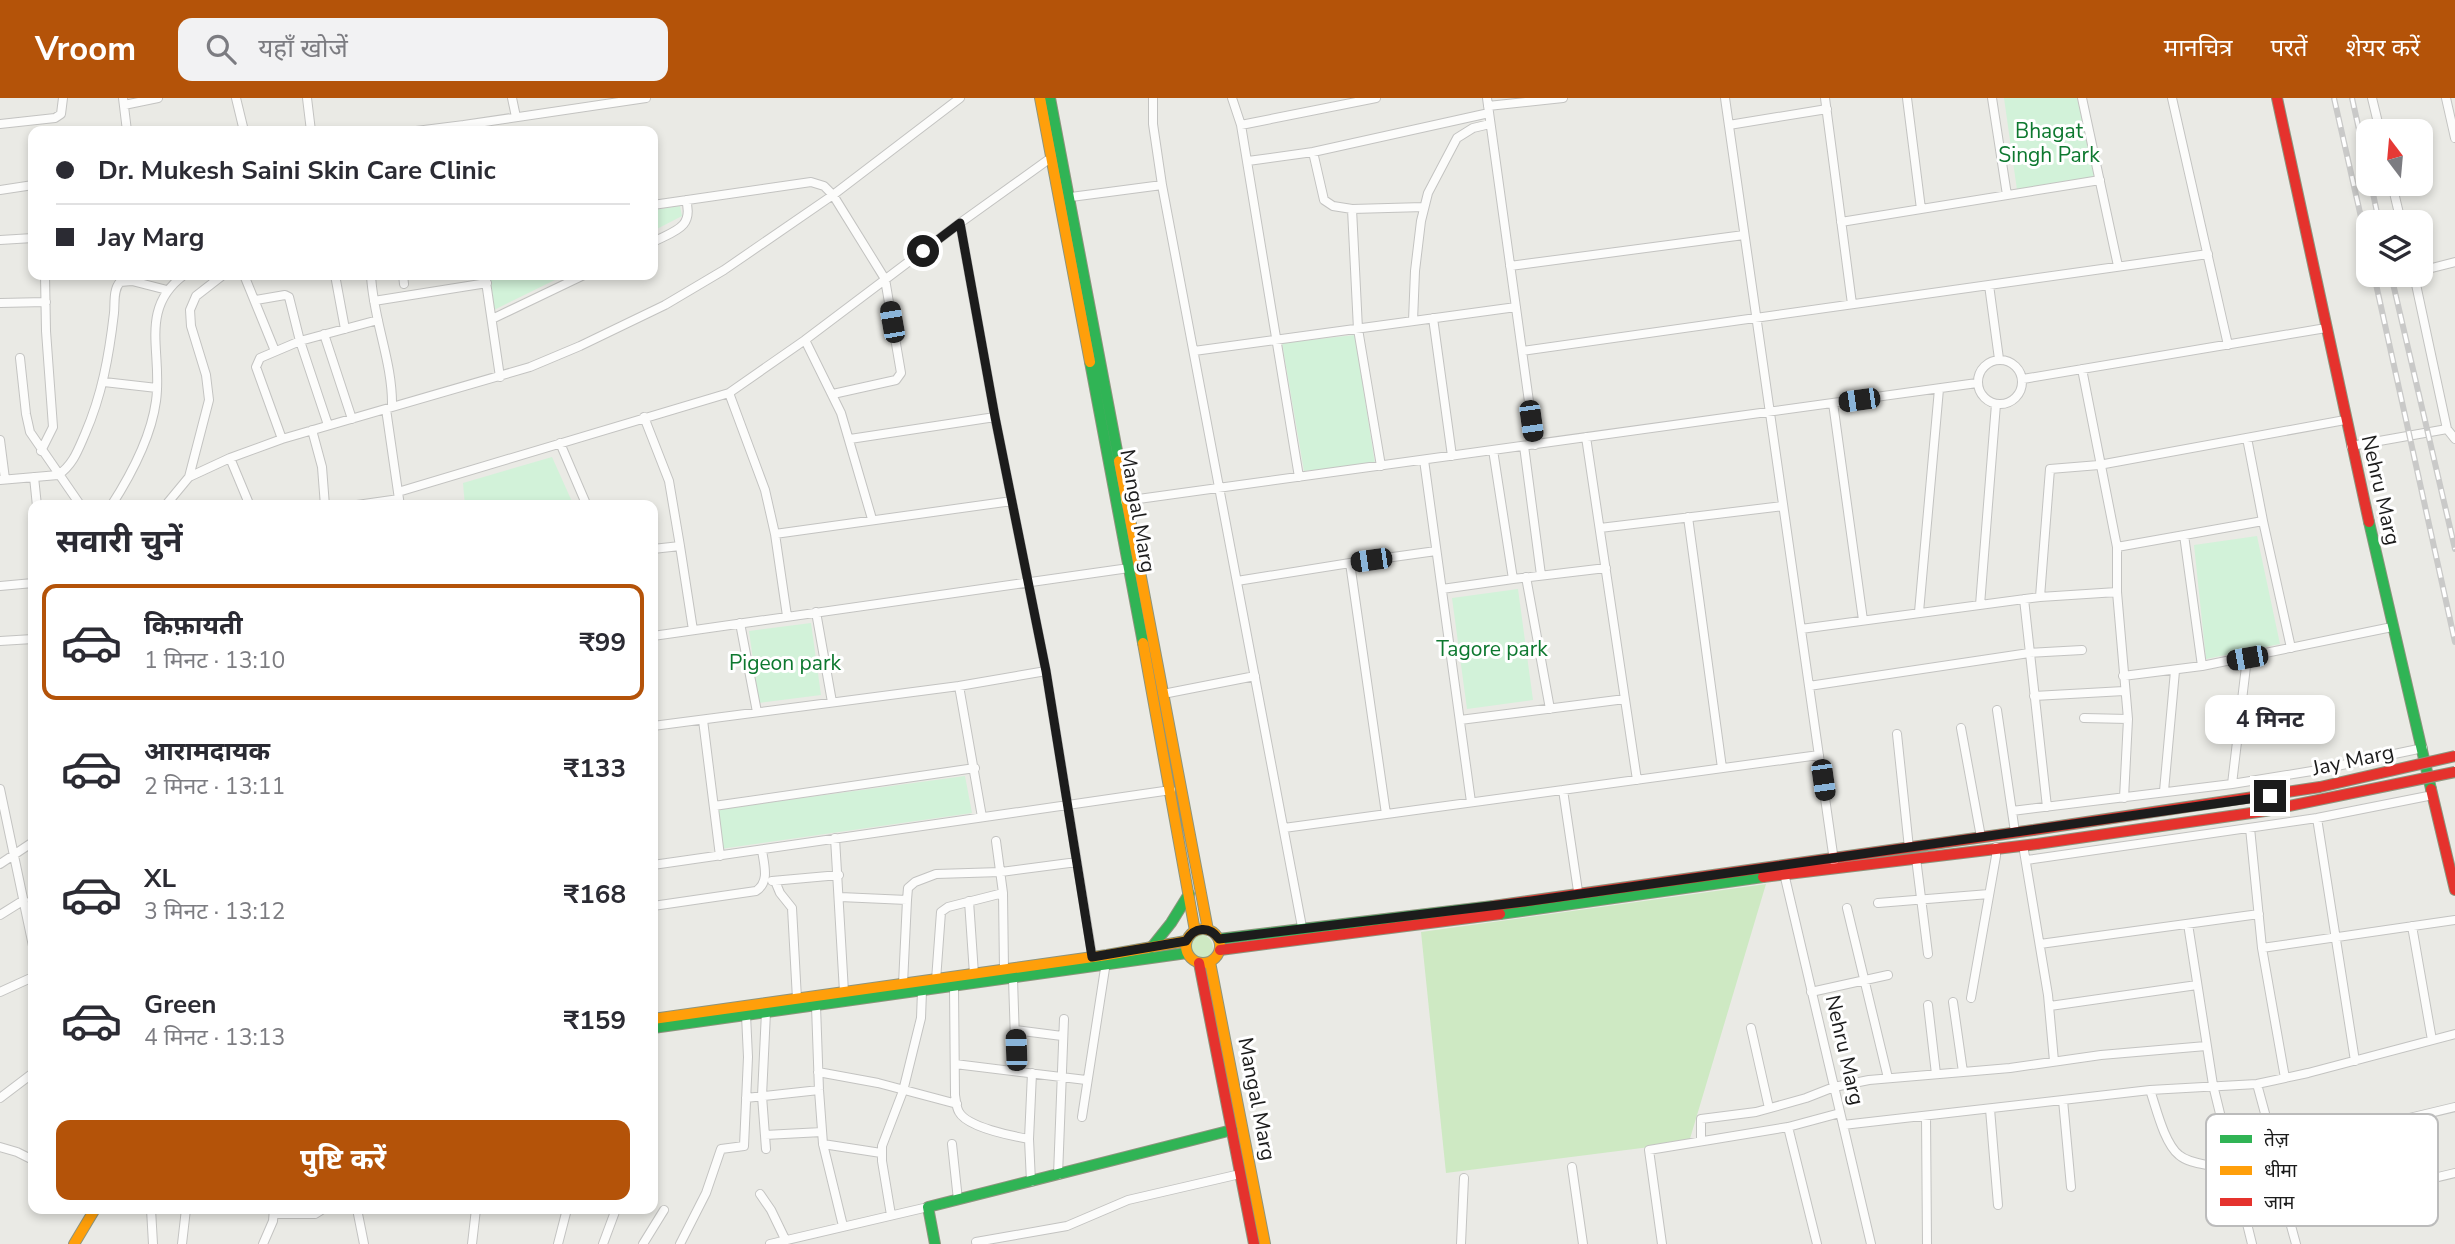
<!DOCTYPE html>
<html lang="hi">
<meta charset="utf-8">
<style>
:root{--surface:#fff;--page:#f2f2f3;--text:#2b2b33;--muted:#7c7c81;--line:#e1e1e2;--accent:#b45309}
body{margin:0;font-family:"Nunito Sans","Noto Sans Devanagari",sans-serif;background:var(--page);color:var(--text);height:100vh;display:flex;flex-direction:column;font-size:26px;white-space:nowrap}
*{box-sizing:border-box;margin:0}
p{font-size:23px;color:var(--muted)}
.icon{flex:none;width:38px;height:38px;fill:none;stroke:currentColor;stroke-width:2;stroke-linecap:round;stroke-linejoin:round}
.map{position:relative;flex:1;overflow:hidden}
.panel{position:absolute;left:28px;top:402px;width:630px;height:714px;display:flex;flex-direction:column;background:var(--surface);border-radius:14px;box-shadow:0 4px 10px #0003}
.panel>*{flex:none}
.guide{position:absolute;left:28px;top:28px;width:630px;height:154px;border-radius:14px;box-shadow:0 4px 10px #0003;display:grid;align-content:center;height:154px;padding:0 28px;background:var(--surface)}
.needle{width:46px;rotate:344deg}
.buttons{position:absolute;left:2356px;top:21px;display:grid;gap:14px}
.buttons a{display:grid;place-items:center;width:77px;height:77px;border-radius:14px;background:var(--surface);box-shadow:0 4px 10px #0003;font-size:35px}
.end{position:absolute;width:32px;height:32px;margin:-16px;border:9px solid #1c1c1c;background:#fff;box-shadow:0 0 0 4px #fff}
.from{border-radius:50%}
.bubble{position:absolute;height:49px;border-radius:14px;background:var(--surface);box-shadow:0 4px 10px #0003;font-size:23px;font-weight:700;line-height:49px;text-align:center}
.car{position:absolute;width:21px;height:42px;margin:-21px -10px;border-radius:9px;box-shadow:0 0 5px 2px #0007;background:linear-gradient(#222 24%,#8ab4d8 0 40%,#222 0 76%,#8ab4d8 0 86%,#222 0)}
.guide b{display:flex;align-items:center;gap:24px;height:66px;font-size:26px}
.guide b+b{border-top:2px solid var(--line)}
.guide i{width:18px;height:18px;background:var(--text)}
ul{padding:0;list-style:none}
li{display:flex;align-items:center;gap:21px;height:116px;margin:0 14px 10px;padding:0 14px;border:4px solid transparent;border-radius:14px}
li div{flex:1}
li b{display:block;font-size:26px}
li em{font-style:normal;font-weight:700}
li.active{border-color:var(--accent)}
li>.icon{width:63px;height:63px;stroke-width:1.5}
h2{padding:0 28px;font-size:32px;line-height:84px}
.primary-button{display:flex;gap:14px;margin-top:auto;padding:14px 28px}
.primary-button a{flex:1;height:80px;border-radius:14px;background:var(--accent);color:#fff;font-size:28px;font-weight:700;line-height:80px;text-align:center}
header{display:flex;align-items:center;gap:42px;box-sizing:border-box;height:98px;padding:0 35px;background:var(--accent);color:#fff}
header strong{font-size:33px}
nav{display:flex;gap:38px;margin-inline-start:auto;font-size:24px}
.search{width:490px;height:63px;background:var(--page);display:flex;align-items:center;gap:18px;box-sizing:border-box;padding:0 24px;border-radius:14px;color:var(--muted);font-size:26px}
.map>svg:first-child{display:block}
</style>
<header>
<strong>Vroom</strong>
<div class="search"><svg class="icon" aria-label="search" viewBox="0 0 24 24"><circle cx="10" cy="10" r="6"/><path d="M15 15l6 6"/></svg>यहाँ खोजें</div>
<nav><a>मानचित्र</a><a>परतें</a><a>शेयर करें</a></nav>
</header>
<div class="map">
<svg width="2455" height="1146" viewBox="0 0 2455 1146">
<rect width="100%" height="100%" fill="#eaeae5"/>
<!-- grass -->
<path fill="#cee9c3" d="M1766 786 1689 1044 1446 1075 1421 834Z
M1185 850a14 14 0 1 1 28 0a14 14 0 1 1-28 0Z"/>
<!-- park -->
<path fill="#d2f2d9" d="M2004 0H2077L2095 79 2017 92Z
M680 108 682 118 653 133V112Z
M487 177H565L494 212Z
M1355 237 1375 366 1304 373 1282 245Z
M552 359 574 408H465L463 385Z
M2257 438 2280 546 2206 561 2194 447Z
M1518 491 1533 602 1467 611 1452 500Z
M811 525 821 597 759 605 749 533Z
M965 678 972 715 720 751 715 712Z"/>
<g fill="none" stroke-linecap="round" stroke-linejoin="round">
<!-- street casing -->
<g stroke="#c3c3c1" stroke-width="10">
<path id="street" d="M123 0 127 33
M236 0 244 33
M307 0 311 33
M512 0 516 19
M1153 0V26L1162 87 1302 829
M1232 0 1241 27 1376 0
M1487 0 1535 347
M1725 0 1834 763
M1825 0 1852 206
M1907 0 1921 111
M1992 0 2007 97
M2082 0 2118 168
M2172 0 2228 247
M2372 0 2380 33
M2446 0 2455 40
M124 7 158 0
M1488 8 1563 0
M0 26 55 20 61 16 63 0
M1241 27 1299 379
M1729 27 1827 11
M416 33 464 27
M465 33 464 27 646 0
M1313 54 1324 102 1333 108 1352 111
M1248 63 1313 54 1489 15
M2392 86 2401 124
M0 92 33 87
M1071 99 1162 87
M653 107 811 84 824 88 833 97 885 181 901 275 896 282 833 296
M1841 124 2100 82
M0 142 33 140
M653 144C674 133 694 130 686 102
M1510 168 1744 137
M2420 173 2455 164
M244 177 275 253
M335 177 345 231
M371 177C373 222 393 264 392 309
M403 177 404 186
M485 177 500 279
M2414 177 2447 331 2455 341
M1989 187 1999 261
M256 202 285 197 289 199 300 243 328 327
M374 203 487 185
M0 205 46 204
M1433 220 1452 358
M492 221 584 177
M1413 223 1415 173 1421 123 1428 95 1457 40 1473 30 1490 26
M324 236 352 321
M805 242 841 315 872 421
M1194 253 1516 209
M1522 253 2208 156
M20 260 26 316 30 334 81 408
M1978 284a22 22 0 1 1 44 0a22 22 0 1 1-44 0Z
M2082 271 2117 449V494L2128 621 2124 700
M2023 281 2326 230
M104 284 157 290
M729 295 765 392 775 436 787 518
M1833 305 1863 522
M386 311 400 408
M644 319 669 383 680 448 653 451
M312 332 322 369 325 408
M1586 339 1637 682
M2247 340 2263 423
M282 341 256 269 260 260 300 243 378 222
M850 341 995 319
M0 342 5 381
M560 345 587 408
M1524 348 1541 477
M2351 348 2447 331
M1493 352 1513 481 1606 470
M41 353 53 329 46 233 45 177
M230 360 250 408
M1424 362 1471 704
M1381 368 1358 231 1352 111 1424 109
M34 379 37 408
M189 379 209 302 206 277 191 228 190 212 196 198 223 177
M0 382 58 377C73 367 78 352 85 336 102 297 109 258 114 215 115 205 113 192 120 184L132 183 167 192
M398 394 729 295 805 242 960 125
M1124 403 1977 285
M111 408C131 377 151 340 156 303 163 255 138 211 184 177
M165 408 189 379 230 360 282 341 530 269 580 248 665 207 724 172 833 97 960 0
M350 408 399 401
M1688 419 1722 670
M1600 430 1783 408
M775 436 1012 403
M2184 437 2202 568
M680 448 693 532
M2117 449 2263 423 2291 550
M1350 465 1436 453
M1526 479 1550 611
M1237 483 1350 465 1386 716
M0 488 33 485
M1442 491 1513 481
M2040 499 2050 371 2099 367 2345 322
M2024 501 2047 709
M1980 507 1996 306
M816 514 832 604
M1919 514 1939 291
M740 525 757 614
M1801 531 2040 499 2117 494
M653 538 1129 470
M0 543 33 541
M1046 573 1093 863
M2123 578 2202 568 2392 529
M959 588 982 719
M1809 588 2029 555 2082 552
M1163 596 1255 578
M2034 598 2124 593
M1997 612 2015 734
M2084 620 2128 621
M703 622 720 758
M1460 622 1625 601
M653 628 959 588 1046 573 995 319 960 125 1052 59
M1961 630 1981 739
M1897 636 1909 750
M2232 686 2247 560
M0 691 33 848
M1563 692 1579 800
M2164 693 2175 573
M714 708 975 670
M2012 713 2232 686 2318 672 2423 650
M2317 720 2355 963
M1284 730 1819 657
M2250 730 2262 850 2285 980
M835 740 844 894
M996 743 1003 795 1004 872
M2023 747 2048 897 2054 963
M1916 760 1928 856
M2027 762 2317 720 2433 697
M0 766 33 744
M653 767 1171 692
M1783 771 1871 1146
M772 783 839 777
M775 783 780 795 792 810 797 901
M840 799 907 802
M969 803 974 876
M1878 805 1989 796
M653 808 756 793C770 784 764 767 762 752
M1847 810 1888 980
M0 817 24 802
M2188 826 2213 987 2252 1146
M2412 828 2432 942
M2040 846 2259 816
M2262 850 2455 822
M1013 881 1016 973
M936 882 941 814 948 809 1003 795
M903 886 907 802 908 790 915 784 936 776 1001 774 1077 764
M954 889 955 997C956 1002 956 1009 959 1014 967 1029 1012 1038 1029 1041
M0 894 33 879
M1811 894 1888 877
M1971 900 1996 758V749
M1953 904 1963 974
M1928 907 1936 976
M816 908 819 992 823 1046 843 1128
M2050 908 2197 887
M1751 930 1769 1010
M1015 932 1062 938
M955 966 1086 982
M818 974 878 985 957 1006
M2257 986 2276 1056
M2150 992C2156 1009 2164 1045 2179 1057 2188 1065 2205 1066 2216 1069
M0 1000 33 975
M746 1000 819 992
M2063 1002 2071 1089
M1990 1011 1998 1107
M1926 1018 1927 1146
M1082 1019 1106 864
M2388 1025 2401 1088
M1843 1027 2150 992 2257 986 2308 975 2455 936
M1788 1029 1817 1146
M765 1037 822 1034
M1701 1043V1021L1756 1014 1806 1000 1834 989 1869 982 2010 970 2101 957 2206 948
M2316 1043 2329 1101
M823 1046 881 1055
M952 1046 958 1102
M0 1049 17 1054 33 1062
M766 1051 762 998 766 914
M1572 1069 1583 1146
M1058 1077 1064 921
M1031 1084 1029 1041 1032 975
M760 1096 771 1112 785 1141
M2367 1096 2455 1075
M151 1111 153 1146
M357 1111 364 1146
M275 1116H315L323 1111
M891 1117 882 1063V1048L903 993 921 920 922 893
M976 1144 1067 1128 1128 1102 1240 1076
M182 1146 186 1111
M263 1146 273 1123 274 1111
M472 1146 476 1111
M558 1146 567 1111
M603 1146 616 1111
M643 1146 664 1112
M680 1146 706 1095 721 1051 744 1048 748 959 746 917
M770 1146 928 1109
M1461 1146 1464 1080
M1662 1146 1649 1052 1788 1029 1840 1015
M2296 1146 2276 1073V1056L2283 1051 2297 1047 2455 1009"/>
</g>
<!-- fast casing -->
<g stroke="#8d947d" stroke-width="12">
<path id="fast" d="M1050 0 1119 363
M1090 264 1143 545
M2369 424 2431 691
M1500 816 1763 779
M1219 841 1493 808
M1151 850 1171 825 1189 796
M653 930 1187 855
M935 1146 928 1109 1232 1032"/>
</g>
<!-- slow casing -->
<g stroke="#8d947d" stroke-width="12">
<path id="slow" d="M1040 0 1090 264
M1119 363 1208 832
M1143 545 1195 833
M1186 848a17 17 0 1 1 34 0a17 17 0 1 1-34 0Z
M1210 864 1265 1146
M653 921 1107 857 1186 843
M74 1146 95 1111"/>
</g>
<!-- jam casing -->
<g stroke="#8d947d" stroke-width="12">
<path id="jam" d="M2277 0 2369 424
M2431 691 2455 792
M1763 779 2037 746
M1493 808 2033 732
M1220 852 1500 816
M1199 865 1254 1146"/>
</g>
<!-- street -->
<use href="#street" stroke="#fcfcfb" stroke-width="8"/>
<!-- fast -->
<use href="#fast" stroke="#30b455" stroke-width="10"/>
<!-- slow -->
<use href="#slow" stroke="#ff9f0a" stroke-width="10"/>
<!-- jam -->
<use href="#jam" stroke="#e5322d" stroke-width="10"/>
<!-- rail casing -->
<g stroke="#c9c9c8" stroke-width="6">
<path id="rail" d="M2334 0 2368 150
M2352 0 2368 72
M2371 86 2379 124
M2374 177 2455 544
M2391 177 2455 451"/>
</g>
<!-- rail -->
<use href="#rail" stroke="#fff" stroke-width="3.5" stroke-dasharray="10" stroke-linecap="butt"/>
<!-- jam-bridge casing -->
<g stroke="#8d947d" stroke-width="12" stroke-linecap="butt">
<path id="jam-bridge" d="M2033 732 2320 689 2455 658
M2037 746 2265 713 2455 674"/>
</g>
<!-- jam-bridge -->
<use href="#jam-bridge" stroke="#e5322d" stroke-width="10"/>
</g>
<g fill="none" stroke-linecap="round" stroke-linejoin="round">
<!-- route -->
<path stroke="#1c1c1c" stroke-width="9" d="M923 153 960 125 995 319 1046 573 1092 859 1186 843C1194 829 1209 827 1219 841L1531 803 2270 698"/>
</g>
<g text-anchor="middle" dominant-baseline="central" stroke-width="6" stroke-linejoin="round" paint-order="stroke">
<!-- park labels -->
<g font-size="21" fill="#0d782f" stroke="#fff">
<text x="2049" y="33">Bhagat<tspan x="2049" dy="24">Singh Park</tspan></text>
<text x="1492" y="551">Tagore park</text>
<text x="785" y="565">Pigeon park</text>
</g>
<!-- street labels -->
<g font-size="21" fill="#1c1c1c" stroke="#fff">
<text transform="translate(2381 392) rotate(77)">Nehru Marg</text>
<text transform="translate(1138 413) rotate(80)">Mangal Marg</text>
<text transform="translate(2353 662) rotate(-12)">Jay Marg</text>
<text transform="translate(1845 952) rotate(77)">Nehru Marg</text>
<text transform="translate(1257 1001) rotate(79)">Mangal Marg</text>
</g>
</g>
<!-- legend -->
<rect x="2206" y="1016" width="232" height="112" rx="10" fill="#fff" stroke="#bbb" stroke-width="2"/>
<rect x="2220" y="1037" width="32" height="8" fill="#30b455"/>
<rect x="2220" y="1068" width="32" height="9" fill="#ff9f0a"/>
<rect x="2220" y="1100" width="32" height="8" fill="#e5322d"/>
<g font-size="19" fill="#1c1c1c">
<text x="2264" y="1048">तेज़</text>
<text x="2264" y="1079">धीमा</text>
<text x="2264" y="1111">जाम</text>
</g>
</svg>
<div class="buttons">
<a><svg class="needle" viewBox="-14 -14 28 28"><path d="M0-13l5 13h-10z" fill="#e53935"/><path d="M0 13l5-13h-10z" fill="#7c7c81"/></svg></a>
<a><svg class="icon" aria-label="layers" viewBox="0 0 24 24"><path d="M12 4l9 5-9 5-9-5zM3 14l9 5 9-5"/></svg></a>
</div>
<i class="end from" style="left:923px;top:153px"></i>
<i class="end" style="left:2270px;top:698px"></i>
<div class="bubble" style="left:2205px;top:597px;width:130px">4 मिनट</div>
<i class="car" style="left:892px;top:224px;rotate:350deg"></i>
<i class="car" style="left:1859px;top:302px;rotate:262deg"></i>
<i class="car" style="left:1531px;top:323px;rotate:172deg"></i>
<i class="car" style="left:1371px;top:462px;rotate:262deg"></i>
<i class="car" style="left:2247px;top:560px;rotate:260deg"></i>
<i class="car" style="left:1823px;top:682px;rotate:172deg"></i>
<i class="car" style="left:1016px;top:952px;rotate:358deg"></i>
<div class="guide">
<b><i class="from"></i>Dr. Mukesh Saini Skin Care Clinic</b>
<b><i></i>Jay Marg</b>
</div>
<section class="panel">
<h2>सवारी चुनें</h2>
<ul>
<li class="active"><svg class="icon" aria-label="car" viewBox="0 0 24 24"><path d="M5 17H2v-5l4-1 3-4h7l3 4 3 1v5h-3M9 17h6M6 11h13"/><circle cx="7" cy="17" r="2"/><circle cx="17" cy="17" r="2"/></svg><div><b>किफ़ायती</b><p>1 मिनट · 13:10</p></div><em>₹99</em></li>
<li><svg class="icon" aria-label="car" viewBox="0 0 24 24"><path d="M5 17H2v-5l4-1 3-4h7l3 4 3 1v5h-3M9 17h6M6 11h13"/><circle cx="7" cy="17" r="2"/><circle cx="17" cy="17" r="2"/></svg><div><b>आरामदायक</b><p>2 मिनट · 13:11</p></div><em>₹133</em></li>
<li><svg class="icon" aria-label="car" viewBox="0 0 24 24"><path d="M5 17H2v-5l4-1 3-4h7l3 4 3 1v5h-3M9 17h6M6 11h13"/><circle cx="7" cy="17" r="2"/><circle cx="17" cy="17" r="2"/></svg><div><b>XL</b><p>3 मिनट · 13:12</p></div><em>₹168</em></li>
<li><svg class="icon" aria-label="car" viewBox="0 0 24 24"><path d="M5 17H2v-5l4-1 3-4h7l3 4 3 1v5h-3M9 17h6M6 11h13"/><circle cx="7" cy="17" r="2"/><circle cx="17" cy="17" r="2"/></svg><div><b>Green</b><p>4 मिनट · 13:13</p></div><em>₹159</em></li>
</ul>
<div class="primary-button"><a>पुष्टि करें</a></div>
</section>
</div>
